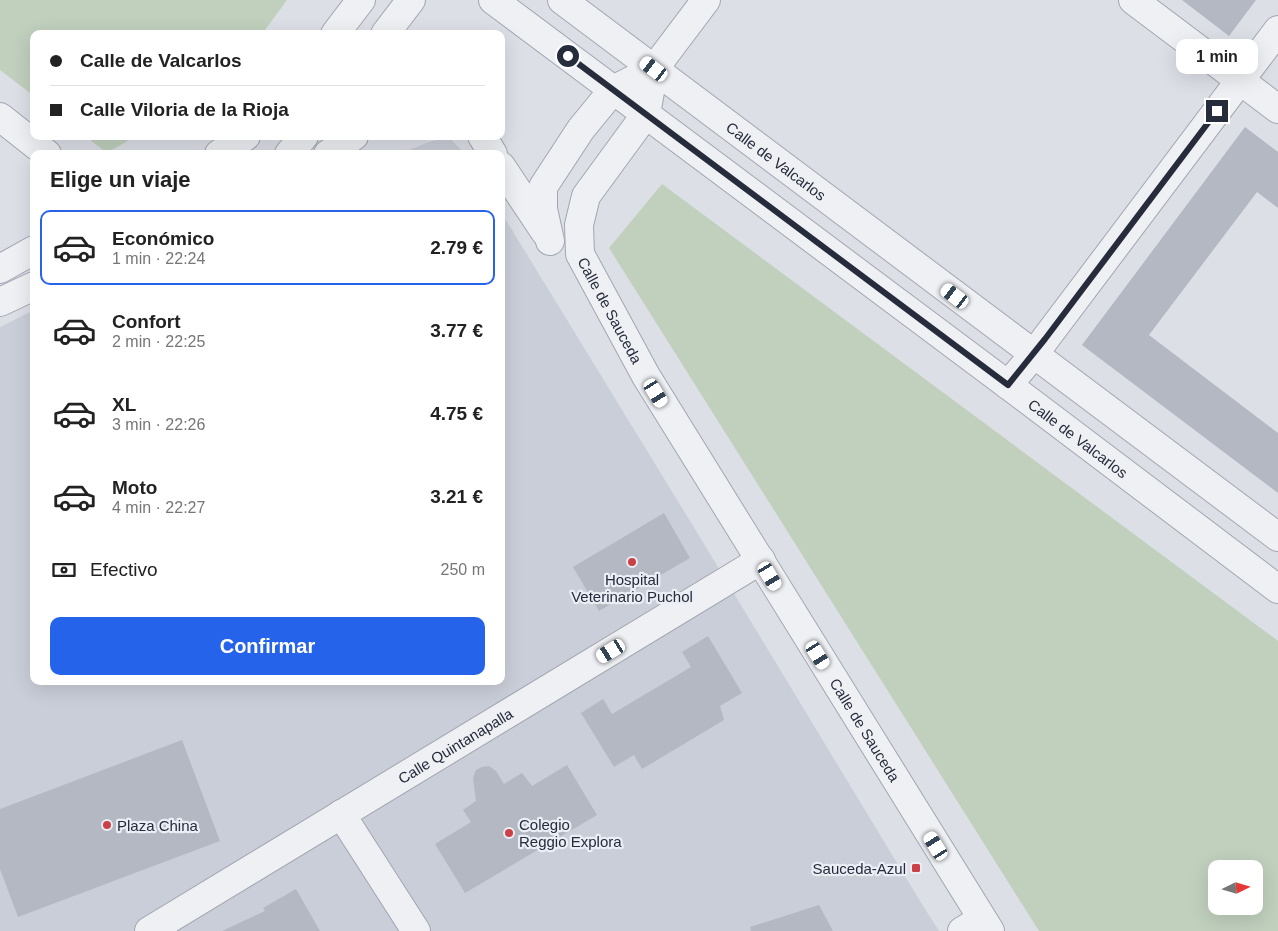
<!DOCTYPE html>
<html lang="es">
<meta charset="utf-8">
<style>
:root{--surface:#fff;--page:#f2f2f2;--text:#222;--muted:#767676;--line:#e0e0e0;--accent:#2563eb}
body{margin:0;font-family:Arial,sans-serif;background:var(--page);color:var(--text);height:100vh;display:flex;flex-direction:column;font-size:19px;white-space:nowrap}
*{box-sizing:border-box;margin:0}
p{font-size:16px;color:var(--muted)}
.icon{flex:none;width:28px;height:28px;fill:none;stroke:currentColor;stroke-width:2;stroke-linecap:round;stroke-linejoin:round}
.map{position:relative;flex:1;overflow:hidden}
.side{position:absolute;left:30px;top:150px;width:475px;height:535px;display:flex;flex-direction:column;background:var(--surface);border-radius:10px;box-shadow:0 5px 20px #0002}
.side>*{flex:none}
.hud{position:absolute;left:30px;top:30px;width:475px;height:110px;border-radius:10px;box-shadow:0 5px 20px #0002;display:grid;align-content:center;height:110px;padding:0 20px;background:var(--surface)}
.needle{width:32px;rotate:85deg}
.buttons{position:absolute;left:1208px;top:860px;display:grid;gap:10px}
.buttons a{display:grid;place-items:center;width:55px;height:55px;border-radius:10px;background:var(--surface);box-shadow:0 5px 20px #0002;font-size:25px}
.end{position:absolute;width:22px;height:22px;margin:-11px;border:6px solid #262c3c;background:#fff;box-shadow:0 0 0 2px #fff}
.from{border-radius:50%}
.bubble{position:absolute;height:35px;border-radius:10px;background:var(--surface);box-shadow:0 5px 20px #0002;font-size:16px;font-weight:700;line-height:35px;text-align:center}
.car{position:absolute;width:15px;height:30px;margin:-15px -8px;border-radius:6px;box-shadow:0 0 4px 1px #0007;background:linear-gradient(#fff 24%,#345 0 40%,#fff 0 76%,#345 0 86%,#fff 0)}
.hud b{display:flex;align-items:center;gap:18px;height:48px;font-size:19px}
.hud b+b{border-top:1px solid var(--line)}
.hud i{width:12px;height:12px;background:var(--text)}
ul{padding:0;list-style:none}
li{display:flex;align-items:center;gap:15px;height:75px;margin:0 10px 8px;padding:0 10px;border:2px solid transparent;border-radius:10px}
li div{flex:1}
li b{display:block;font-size:19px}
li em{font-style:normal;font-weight:700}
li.selected{border-color:var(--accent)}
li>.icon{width:45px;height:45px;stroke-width:1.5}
h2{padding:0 20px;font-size:22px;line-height:60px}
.pay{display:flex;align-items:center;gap:12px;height:55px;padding:0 20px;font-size:19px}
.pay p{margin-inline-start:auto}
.cta{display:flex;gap:10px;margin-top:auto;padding:10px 20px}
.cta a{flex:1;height:58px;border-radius:10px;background:var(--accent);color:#fff;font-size:20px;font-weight:700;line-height:58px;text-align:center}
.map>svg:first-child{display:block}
</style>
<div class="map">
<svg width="1278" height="931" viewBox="0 0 1278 931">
<rect width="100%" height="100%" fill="#dcdfe6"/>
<!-- built -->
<path fill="#caced8" d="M449 137 465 154H399L429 142Z
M501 212 701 539 920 901 939 931H0V327L34 310V681H501Z"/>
<!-- green -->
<path fill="#c0d0bd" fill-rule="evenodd" d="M0 0H287L262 34H34V96L0 70Z
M85 136H136L107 153Z
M662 184 1278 641V931H1039L609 248ZM1216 869H1254V906H1216Z"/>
<!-- building -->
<path fill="#b3b8c2" d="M1182 0H1256L1229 36Z
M1245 127 1278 152V208L1257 192 1149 335 1278 433V493L1082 345Z
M664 513 690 558 599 611 573 567Z
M708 636 742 693 720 706 724 720 642 769 634 755 614 767 581 713 603 699 612 714 691 667 682 652Z
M182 740 220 841 18 917 0 869V809Z
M567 765 597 815 465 893 435 844 471 822 463 810 476 801 473 778 476 770 482 767 489 766 496 771 504 784 522 773 532 786Z
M296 889 320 931H222L265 911 263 908Z
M819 905 833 931H751L750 927Z"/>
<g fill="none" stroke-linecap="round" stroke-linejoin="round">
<!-- minor casing -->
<g stroke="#a2a6b0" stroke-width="30">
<g id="minor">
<path id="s1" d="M493 0 1008 385 1278 589"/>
<path id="s2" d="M562 0 1278 537"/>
<path d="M1133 0 1278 109"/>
<path d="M335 34 361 0"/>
<path d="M385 34 411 0"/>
<path id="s3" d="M654 69 646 114 586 196 579 225 580 254 646 376 990 931"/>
<path d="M0 117 47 154"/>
<path d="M482 136 493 154"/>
<path d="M219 154 246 136"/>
<path d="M289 154 304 136"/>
<path d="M328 154 354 136"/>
<path d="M501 166 545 232"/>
<path d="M550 241 543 209V187L581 129 613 90 654 69 706 0"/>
<path d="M0 269 34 250"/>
<path d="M0 302 34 286"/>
<path d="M1008 385 1034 354 1278 30"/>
<path d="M341 814 416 931"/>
<path id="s4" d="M149 931 761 560"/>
<path d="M962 931 982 919"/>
</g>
</g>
<!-- minor -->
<use href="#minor" stroke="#eef0f4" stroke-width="28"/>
</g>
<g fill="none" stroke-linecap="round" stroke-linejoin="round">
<!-- route -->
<path stroke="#262c3c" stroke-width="6" d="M568 56 1008 385 1045 339 1217 111"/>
</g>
<!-- markers -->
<g fill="#cb4148" stroke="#ebeef4" stroke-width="2">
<circle cx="632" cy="562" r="5"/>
<circle cx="107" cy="825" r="5"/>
<circle cx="509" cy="833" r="5"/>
<rect x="911" y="863" width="10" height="10" rx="2.5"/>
</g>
<g text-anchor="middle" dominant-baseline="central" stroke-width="4.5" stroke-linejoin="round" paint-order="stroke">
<!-- street labels -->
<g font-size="15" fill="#262c3c" stroke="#ebeef4">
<text stroke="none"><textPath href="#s2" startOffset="268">Calle de Valcarlos</textPath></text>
<text stroke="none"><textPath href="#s3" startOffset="270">Calle de Sauceda</textPath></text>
<text stroke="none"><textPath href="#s1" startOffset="731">Calle de Valcarlos</textPath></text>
<text stroke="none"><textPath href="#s3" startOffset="761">Calle de Sauceda</textPath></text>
<text stroke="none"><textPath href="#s4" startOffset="358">Calle Quintanapalla</textPath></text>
</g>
<!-- poi labels -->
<g font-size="15" fill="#262c3c" stroke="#ebeef4" text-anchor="start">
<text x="632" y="579" text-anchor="middle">Hospital<tspan x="632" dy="17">Veterinario Puchol</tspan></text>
<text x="519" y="824">Colegio<tspan x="519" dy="17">Reggio Explora</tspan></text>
<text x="117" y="825">Plaza China</text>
<text x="906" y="868" text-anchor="end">Sauceda-Azul</text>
</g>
</g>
</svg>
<div class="buttons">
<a><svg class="needle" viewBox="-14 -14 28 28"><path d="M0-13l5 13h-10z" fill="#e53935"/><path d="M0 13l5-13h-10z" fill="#767676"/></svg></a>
</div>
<i class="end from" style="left:568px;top:56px"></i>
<i class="end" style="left:1217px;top:111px"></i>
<div class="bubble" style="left:1176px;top:39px;width:82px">1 min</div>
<i class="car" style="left:654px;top:69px;rotate:307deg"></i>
<i class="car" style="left:955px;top:296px;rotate:307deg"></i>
<i class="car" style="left:656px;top:393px;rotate:148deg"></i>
<i class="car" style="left:770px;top:576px;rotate:149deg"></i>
<i class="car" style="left:611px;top:651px;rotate:239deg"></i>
<i class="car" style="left:818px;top:655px;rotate:148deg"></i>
<i class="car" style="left:936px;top:846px;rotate:328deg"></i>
<div class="hud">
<b><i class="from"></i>Calle de Valcarlos</b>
<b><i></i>Calle Viloria de la Rioja</b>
</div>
<section class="side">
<h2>Elige un viaje</h2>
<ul>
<li class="selected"><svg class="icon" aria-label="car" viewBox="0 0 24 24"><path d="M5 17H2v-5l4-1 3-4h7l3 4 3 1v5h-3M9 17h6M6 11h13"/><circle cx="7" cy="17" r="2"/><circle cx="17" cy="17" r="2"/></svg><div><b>Económico</b><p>1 min · 22:24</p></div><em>2.79 €</em></li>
<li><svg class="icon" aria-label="car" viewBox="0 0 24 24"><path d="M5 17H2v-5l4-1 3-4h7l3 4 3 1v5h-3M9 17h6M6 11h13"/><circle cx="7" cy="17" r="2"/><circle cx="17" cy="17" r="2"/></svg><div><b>Confort</b><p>2 min · 22:25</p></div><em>3.77 €</em></li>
<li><svg class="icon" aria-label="car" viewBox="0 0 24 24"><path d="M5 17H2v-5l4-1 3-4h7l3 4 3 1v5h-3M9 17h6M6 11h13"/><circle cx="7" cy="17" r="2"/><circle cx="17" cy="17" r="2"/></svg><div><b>XL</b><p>3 min · 22:26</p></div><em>4.75 €</em></li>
<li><svg class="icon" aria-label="car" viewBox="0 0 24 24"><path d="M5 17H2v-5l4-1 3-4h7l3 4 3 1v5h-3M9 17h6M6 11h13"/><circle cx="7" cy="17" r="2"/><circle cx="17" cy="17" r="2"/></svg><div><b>Moto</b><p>4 min · 22:27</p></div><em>3.21 €</em></li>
</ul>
<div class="pay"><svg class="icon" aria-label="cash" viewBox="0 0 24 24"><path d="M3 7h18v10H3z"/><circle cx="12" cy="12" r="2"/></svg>Efectivo<p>250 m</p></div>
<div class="cta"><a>Confirmar</a></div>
</section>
</div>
